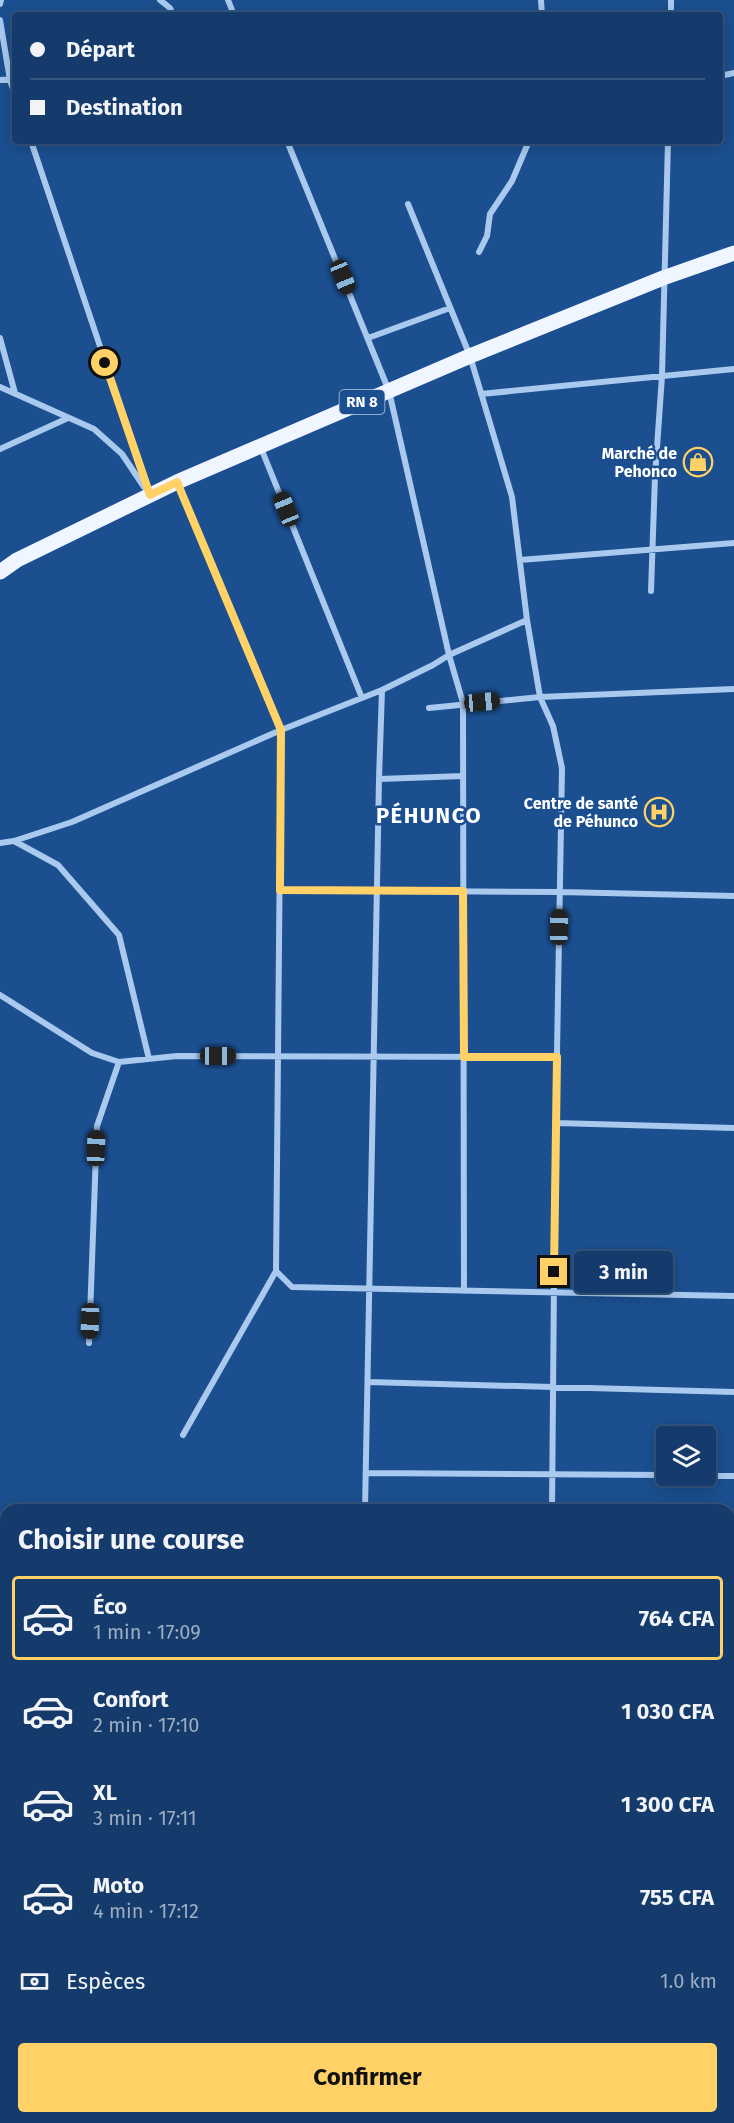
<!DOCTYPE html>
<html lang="fr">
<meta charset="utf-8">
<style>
:root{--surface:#143b6b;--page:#1d4271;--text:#f1f3f6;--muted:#9dadc1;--line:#33557e;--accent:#ffd166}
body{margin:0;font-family:"Fira Sans",sans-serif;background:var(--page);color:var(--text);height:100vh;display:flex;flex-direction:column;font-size:22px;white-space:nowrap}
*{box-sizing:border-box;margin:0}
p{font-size:20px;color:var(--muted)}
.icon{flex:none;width:33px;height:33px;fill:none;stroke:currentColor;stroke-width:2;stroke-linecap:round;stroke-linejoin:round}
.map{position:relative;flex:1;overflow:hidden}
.drawer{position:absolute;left:0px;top:1504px;width:735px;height:620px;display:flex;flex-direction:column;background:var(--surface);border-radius:18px 18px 0 0;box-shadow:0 3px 15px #0003,0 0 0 2px var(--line)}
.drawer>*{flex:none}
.banner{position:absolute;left:12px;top:12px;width:711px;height:132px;border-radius:6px;box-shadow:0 3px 15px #0003,0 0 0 2px var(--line);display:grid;align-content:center;height:132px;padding:0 18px;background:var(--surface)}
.fabs{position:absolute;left:656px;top:1426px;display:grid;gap:12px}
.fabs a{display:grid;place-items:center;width:60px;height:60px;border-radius:6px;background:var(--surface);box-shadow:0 3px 15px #0003,0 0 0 2px var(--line);font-size:30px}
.end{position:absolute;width:27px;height:27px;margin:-14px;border:8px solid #ffd166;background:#111;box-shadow:0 0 0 3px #111}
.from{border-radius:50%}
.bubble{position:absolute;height:42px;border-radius:6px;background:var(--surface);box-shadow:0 3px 15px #0003,0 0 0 2px var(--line);font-size:20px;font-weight:700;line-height:42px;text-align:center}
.car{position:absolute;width:18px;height:36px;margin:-18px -9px;border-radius:8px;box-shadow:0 0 4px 2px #0007;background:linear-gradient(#222 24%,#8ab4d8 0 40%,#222 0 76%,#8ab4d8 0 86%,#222 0)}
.banner b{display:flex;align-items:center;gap:21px;height:57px;font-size:22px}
.banner b+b{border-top:2px solid var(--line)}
.banner i{width:15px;height:15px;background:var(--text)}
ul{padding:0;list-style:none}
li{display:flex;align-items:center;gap:18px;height:84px;margin:0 12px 9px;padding:0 6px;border:3px solid transparent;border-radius:6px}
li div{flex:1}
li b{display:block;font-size:22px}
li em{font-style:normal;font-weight:700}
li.current{border-color:var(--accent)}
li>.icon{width:54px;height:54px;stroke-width:1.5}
h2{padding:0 18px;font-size:27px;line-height:72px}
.pay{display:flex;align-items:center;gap:15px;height:66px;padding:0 18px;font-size:22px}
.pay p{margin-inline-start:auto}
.button{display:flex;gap:12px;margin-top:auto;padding:12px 18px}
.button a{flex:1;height:69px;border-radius:6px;background:var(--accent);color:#111;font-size:24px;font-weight:700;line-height:69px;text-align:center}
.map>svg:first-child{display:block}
</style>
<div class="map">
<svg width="734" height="2123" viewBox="0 0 734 2123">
<rect width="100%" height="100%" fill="#1b4f8f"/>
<!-- green -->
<path fill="#2e69ad" d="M568 2118H661L631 2123H569Z"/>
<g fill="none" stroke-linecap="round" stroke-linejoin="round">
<!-- street -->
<path stroke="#a9c9ee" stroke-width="6" d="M160 0 170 8 173 15
M228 0 234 15
M541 0 542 15
M0 4 1 0
M671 15V0
M0 20 10 80 15 95
M720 76 734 73
M0 80 15 79
M31 141 150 495
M287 141 389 391 449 655 463 703 464 1291
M408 204 470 356 512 497 527 620 540 697 553 726 562 768 555 1166 552 1510
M479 252 487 236 490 214 512 181 529 141
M0 338 15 393
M368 338 450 308
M0 387 94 429 122 454 144 487
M481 394 734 369
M261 448 362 698
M0 449 68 418
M177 482 281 730 276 1271 183 1435
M520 560 734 543
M651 591 655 476 662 376 668 141
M429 708 540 697 734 689
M379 779 463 776
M14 841 58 865 119 935 149 1059
M0 843 14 841 72 822 281 730 382 690 433 665 449 655 527 620
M280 890 560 892 734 896
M0 995 92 1053 119 1062 177 1056 557 1057
M556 1123 734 1128
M276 1271 292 1287 734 1296
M89 1343 97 1126 119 1062
M368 1382 734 1392
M366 1473 666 1475
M705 1476H734
M365 1510 379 779 382 690
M729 1575H734
M729 1662H734
M729 1764H734
M729 1853H734
M0 1990H6
M265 2118V2123
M303 2123 310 2118"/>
<!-- primary -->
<path stroke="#f0f6ff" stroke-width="15" d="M0 572 17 560 177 482 470 356 663 278 734 253
M732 2123 734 1902"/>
</g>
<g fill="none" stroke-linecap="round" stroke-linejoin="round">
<!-- route -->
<path stroke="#ffd166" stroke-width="8" d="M105 363 150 495 177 482 281 730 280 890 463 891 464 1057H557L554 1272"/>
</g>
<!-- icons -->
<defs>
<g id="shop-ring" transform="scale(1.5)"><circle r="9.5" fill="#1b4f8f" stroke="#ffd166" stroke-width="1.5"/><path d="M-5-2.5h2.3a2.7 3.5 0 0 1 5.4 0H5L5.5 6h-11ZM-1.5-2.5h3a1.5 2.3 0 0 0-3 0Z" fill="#ffd166"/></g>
<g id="hospital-ring" transform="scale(1.5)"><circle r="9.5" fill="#1b4f8f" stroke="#ffd166" stroke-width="1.5"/><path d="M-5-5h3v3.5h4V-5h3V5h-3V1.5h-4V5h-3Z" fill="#ffd166"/></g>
</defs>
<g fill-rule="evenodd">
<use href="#shop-ring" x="698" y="462"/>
<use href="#hospital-ring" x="659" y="812"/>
</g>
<g text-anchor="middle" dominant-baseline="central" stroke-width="5" stroke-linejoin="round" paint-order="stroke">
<!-- shield labels -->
<rect fill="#1b4f8f" stroke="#bbcadd" stroke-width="1.5" x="339.5" y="390" width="45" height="24" rx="4.5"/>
<g font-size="15" font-weight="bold" fill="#fff">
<text x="362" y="402">RN 8</text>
</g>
<!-- poi labels -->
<g font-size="16" font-weight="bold" fill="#fff" stroke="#1b4f8f" text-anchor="end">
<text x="677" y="453">Marché de<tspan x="677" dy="18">Pehonco</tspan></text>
<text x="638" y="803">Centre de santé<tspan x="638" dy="18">de Péhunco</tspan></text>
</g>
<!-- district labels -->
<g font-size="22" font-weight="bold" letter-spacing="1.5" fill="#fff" stroke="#1b4f8f">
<text x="429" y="815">PÉHUNCO</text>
</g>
</g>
</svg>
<div class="fabs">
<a><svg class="icon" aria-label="layers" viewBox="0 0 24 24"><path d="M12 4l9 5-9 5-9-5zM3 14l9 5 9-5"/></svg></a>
</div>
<i class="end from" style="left:105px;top:363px"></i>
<i class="end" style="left:554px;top:1272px"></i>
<div class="bubble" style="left:574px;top:1251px;width:99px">3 min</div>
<i class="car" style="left:343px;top:277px;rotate:158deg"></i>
<i class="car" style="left:286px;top:509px;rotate:338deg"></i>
<i class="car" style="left:482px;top:702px;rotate:85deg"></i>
<i class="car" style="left:559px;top:927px;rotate:1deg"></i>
<i class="car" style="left:218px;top:1056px;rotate:90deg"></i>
<i class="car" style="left:96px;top:1148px;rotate:2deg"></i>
<i class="car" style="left:90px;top:1321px;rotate:182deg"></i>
<div class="banner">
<b><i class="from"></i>Départ</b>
<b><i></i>Destination</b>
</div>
<section class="drawer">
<h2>Choisir une course</h2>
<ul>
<li class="current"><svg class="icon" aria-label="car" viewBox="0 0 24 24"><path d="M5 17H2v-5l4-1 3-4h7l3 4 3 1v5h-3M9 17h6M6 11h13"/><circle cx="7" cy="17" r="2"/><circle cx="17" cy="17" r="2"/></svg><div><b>Éco</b><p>1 min · 17:09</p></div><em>764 CFA</em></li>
<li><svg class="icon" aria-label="car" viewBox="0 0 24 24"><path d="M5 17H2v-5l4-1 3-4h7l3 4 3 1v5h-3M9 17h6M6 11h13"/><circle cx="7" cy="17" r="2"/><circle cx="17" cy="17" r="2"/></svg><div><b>Confort</b><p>2 min · 17:10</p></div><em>1 030 CFA</em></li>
<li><svg class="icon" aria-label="car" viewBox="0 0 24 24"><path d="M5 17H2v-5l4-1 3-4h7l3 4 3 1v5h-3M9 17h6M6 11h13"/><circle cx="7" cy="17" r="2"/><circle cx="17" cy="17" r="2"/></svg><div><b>XL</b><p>3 min · 17:11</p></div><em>1 300 CFA</em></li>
<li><svg class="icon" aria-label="car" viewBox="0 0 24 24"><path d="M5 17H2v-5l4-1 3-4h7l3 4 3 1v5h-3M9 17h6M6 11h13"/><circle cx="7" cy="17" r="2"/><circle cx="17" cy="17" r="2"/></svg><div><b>Moto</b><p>4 min · 17:12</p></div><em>755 CFA</em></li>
</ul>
<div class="pay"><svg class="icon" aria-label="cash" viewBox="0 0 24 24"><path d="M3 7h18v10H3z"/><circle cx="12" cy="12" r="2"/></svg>Espèces<p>1.0 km</p></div>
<div class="button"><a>Confirmer</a></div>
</section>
</div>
